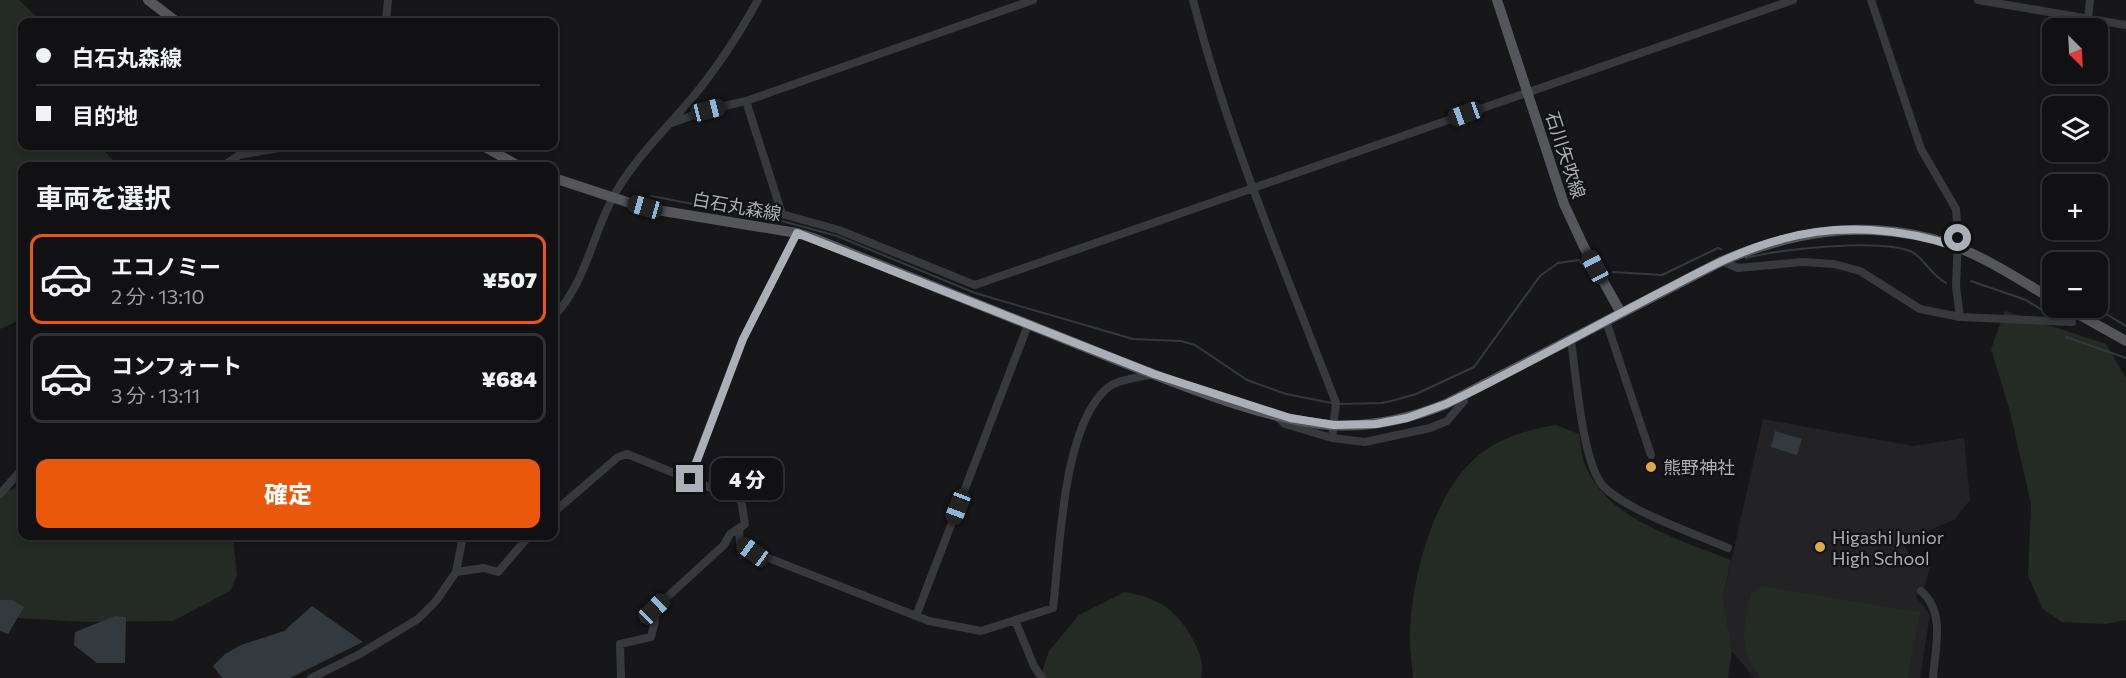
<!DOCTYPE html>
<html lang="ja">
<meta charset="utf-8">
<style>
:root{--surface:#111113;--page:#1e1f21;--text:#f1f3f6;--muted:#9c9da0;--line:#303133;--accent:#ea580c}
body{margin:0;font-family:Commissioner,"Noto Sans JP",sans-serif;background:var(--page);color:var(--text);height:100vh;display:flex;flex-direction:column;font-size:22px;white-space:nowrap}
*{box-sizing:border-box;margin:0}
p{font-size:20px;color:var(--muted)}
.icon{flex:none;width:33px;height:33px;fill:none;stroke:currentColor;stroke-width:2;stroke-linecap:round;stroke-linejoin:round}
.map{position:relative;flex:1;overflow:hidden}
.drawer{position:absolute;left:18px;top:162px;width:540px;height:378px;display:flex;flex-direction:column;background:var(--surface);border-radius:12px;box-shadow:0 3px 9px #0003,0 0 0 2px var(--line)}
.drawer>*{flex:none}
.guide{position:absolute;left:18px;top:18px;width:540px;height:132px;border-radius:12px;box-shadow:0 3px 9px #0003,0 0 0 2px var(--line);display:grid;align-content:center;height:132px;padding:0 18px;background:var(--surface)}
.needle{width:39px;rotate:156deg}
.controls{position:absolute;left:2042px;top:18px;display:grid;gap:12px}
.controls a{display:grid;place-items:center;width:66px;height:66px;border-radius:12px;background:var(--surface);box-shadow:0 3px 9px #0003,0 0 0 2px var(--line);font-size:30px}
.end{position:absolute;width:27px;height:27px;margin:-14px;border:8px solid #abafb7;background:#111;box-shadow:0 0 0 3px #111}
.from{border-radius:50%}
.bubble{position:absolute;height:42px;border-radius:12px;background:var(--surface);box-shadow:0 3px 9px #0003,0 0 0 2px var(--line);font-size:20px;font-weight:800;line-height:42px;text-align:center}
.car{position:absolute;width:18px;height:36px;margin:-18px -9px;border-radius:8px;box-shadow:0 0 4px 2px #0007;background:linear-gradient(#222 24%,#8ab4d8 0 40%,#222 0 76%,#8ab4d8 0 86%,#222 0)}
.guide b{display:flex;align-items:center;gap:21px;height:57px;font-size:22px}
.guide b+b{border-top:2px solid var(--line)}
.guide i{width:15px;height:15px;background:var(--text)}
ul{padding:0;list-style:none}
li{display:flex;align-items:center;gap:18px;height:90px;margin:0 12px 9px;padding:0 6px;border:3px solid var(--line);border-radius:12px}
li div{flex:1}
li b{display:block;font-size:22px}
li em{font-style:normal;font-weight:800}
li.current{border-color:var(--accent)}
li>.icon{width:54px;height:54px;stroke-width:1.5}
h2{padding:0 18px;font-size:27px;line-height:72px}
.primary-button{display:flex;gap:12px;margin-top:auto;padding:12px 18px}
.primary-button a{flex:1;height:69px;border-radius:12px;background:var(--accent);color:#fff;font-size:24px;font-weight:800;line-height:69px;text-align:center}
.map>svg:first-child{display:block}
</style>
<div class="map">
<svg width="2126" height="678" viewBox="0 0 2126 678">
<rect width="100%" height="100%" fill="#171719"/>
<!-- built -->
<path fill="#232326" d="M1763 419 1913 446 1964 438 1970 500 1954 520 1902 541 1909 554 1930 567 1925 586 1916 597 1930 615 1920 678H1754L1732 651 1723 598Z"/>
<!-- green -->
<path fill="#242a24" d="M0 0H19L42 22H22V146H100L118 166H22V319L0 329Z
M2005 311 2106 344 2126 378V620L2106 624 2062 622 2043 609 2028 576 2031 504 2009 408 1991 349Z
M1556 425 1579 434C1581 443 1581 453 1584 462 1604 519 1681 540 1731 560L1723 598 1732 651 1728 678H1413C1412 663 1409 647 1410 632 1412 576 1434 490 1480 454 1502 437 1530 429 1556 425Z
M22 485V536H233L237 576 230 591 173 621 85 622 0 617V494Z
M1761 586 1920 612 1908 678H1761C1736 648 1744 628 1751 593Z
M1125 592C1141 595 1160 600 1172 612 1187 625 1208 659 1201 678H1040L1049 651 1079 615Z"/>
<!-- water -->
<path fill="#323a40" d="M1775 431 1802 439 1797 455 1771 447Z
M0 600H12L24 607 8 634 0 631Z
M312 606 363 642 290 678H222L213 666 225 654 241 645 284 631Z
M115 616 126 617 125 663H97L74 645 75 632Z"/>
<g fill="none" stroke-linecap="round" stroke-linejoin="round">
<!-- stream -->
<path stroke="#323a40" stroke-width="2" d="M651 196 782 221 837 236 975 293 1133 339 1181 341 1195 345 1247 380 1286 394 1332 403
M1746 258C1779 249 1883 238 1912 252 1923 257 1930 274 1946 283
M1613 272 1662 275 1718 248 1721 249
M1971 281 2026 300 2055 318
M2096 308 2126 326
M2066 337 2126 358
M1337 404 1382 403 1395 400 1416 394 1474 367 1540 276 1558 263 1579 260 1585 268"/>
<!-- minor -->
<path stroke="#38393d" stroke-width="8" d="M1193 0C1228 138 1285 270 1336 403L1332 438
M1871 0 1921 149 1956 209 1958 238 1956 286 1960 317
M1978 0 2126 25
M2088 19 2090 0
M386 22 388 0
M746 101 782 214 839 230 975 285 1793 0
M669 124 707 110 746 101 1033 0
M223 166 239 155 290 146
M1722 261 1738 268 1803 262 1834 264 1860 271 1920 309 1960 317 2072 322
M554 316C585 284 592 237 612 199 632 161 665 130 692 98 717 68 739 34 758 0
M1606 321 1651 455
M1571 340C1576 374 1582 464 1604 487 1630 512 1693 533 1728 548
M1277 417 1285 424 1332 438 1365 442 1430 428 1447 421 1464 401 1463 396
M689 479 743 339 797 233
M0 494 22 469
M554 512 618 457 627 454 741 500 745 524 739 529 740 543 753 552 929 621 981 631 1053 608C1060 551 1062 421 1110 386 1120 379 1141 377 1154 374
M456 572 484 568 498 572 529 536
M1921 591C1946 612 1935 649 1933 678
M916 616 1028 325
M1015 620 1034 666 1042 678
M311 678 358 655 418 619 436 601 456 572 463 536
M621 678 620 644 651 637 655 621 654 609 724 545 730 534 742 526"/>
<!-- major -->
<path stroke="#55565c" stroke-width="10" d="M148 0 177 22
M1497 0 1564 204 1584 247 1621 313
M483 146 519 166
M554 178 645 208 797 233 813 238C914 279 1015 320 1117 360 1182 385 1262 419 1330 425 1371 428 1409 419 1446 404L1722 261C1792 232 1857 220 1933 239 1975 250 2015 277 2052 299
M2067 308 2126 341"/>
</g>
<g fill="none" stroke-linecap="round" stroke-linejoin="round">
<!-- route -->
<path stroke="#abafb7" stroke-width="8" d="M690 479 743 339 797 233 1154 374 1290 418 1334 425 1376 424 1407 418 1446 404C1519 369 1589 329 1661 292 1700 272 1739 250 1782 239 1838 223 1902 228 1957 247L1958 238"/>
</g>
<!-- markers -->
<g fill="#ddaa4a" stroke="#121214" stroke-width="2">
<circle cx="1651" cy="467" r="6"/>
<circle cx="1820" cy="547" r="6"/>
</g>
<g text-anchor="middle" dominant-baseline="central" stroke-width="4.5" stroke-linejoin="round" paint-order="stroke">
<!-- street labels -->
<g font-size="18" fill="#abafb7" stroke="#121214">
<text transform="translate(1566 155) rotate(72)">石川矢吹線</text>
<text transform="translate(737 206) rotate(10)">白石丸森線</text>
</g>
<!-- poi labels -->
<g font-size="18" fill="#abafb7" stroke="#121214" text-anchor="start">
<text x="1663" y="467">熊野神社</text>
<text x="1832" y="537">Higashi Junior<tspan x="1832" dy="21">High School</tspan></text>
</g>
</g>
</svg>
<div class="controls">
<a><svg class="needle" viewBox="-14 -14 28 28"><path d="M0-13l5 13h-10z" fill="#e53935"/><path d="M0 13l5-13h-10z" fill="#9c9da0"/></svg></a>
<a><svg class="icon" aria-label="layers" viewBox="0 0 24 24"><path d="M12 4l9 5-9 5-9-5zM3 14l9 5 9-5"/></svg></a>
<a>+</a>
<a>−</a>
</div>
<i class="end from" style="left:1958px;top:238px"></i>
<i class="end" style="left:690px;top:479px"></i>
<div class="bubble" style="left:711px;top:458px;width:72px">4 分</div>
<i class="car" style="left:708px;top:110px;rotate:76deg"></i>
<i class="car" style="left:1465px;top:114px;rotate:250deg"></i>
<i class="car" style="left:645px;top:207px;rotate:286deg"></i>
<i class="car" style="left:1595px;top:267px;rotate:332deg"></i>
<i class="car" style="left:958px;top:507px;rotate:201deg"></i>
<i class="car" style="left:753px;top:552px;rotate:306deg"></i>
<i class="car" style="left:654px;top:609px;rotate:46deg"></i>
<div class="guide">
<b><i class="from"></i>白石丸森線</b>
<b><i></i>目的地</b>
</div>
<section class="drawer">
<h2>車両を選択</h2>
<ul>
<li class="current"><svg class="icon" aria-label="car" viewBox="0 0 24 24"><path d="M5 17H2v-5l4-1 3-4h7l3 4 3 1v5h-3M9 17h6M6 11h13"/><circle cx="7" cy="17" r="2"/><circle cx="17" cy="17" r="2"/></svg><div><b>エコノミー</b><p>2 分 · 13:10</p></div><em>¥507</em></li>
<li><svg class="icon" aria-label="car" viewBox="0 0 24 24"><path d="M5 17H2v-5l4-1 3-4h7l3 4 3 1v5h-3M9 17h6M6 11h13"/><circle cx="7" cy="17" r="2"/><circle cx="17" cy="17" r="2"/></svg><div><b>コンフォート</b><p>3 分 · 13:11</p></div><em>¥684</em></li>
</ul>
<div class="primary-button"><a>確定</a></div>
</section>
</div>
